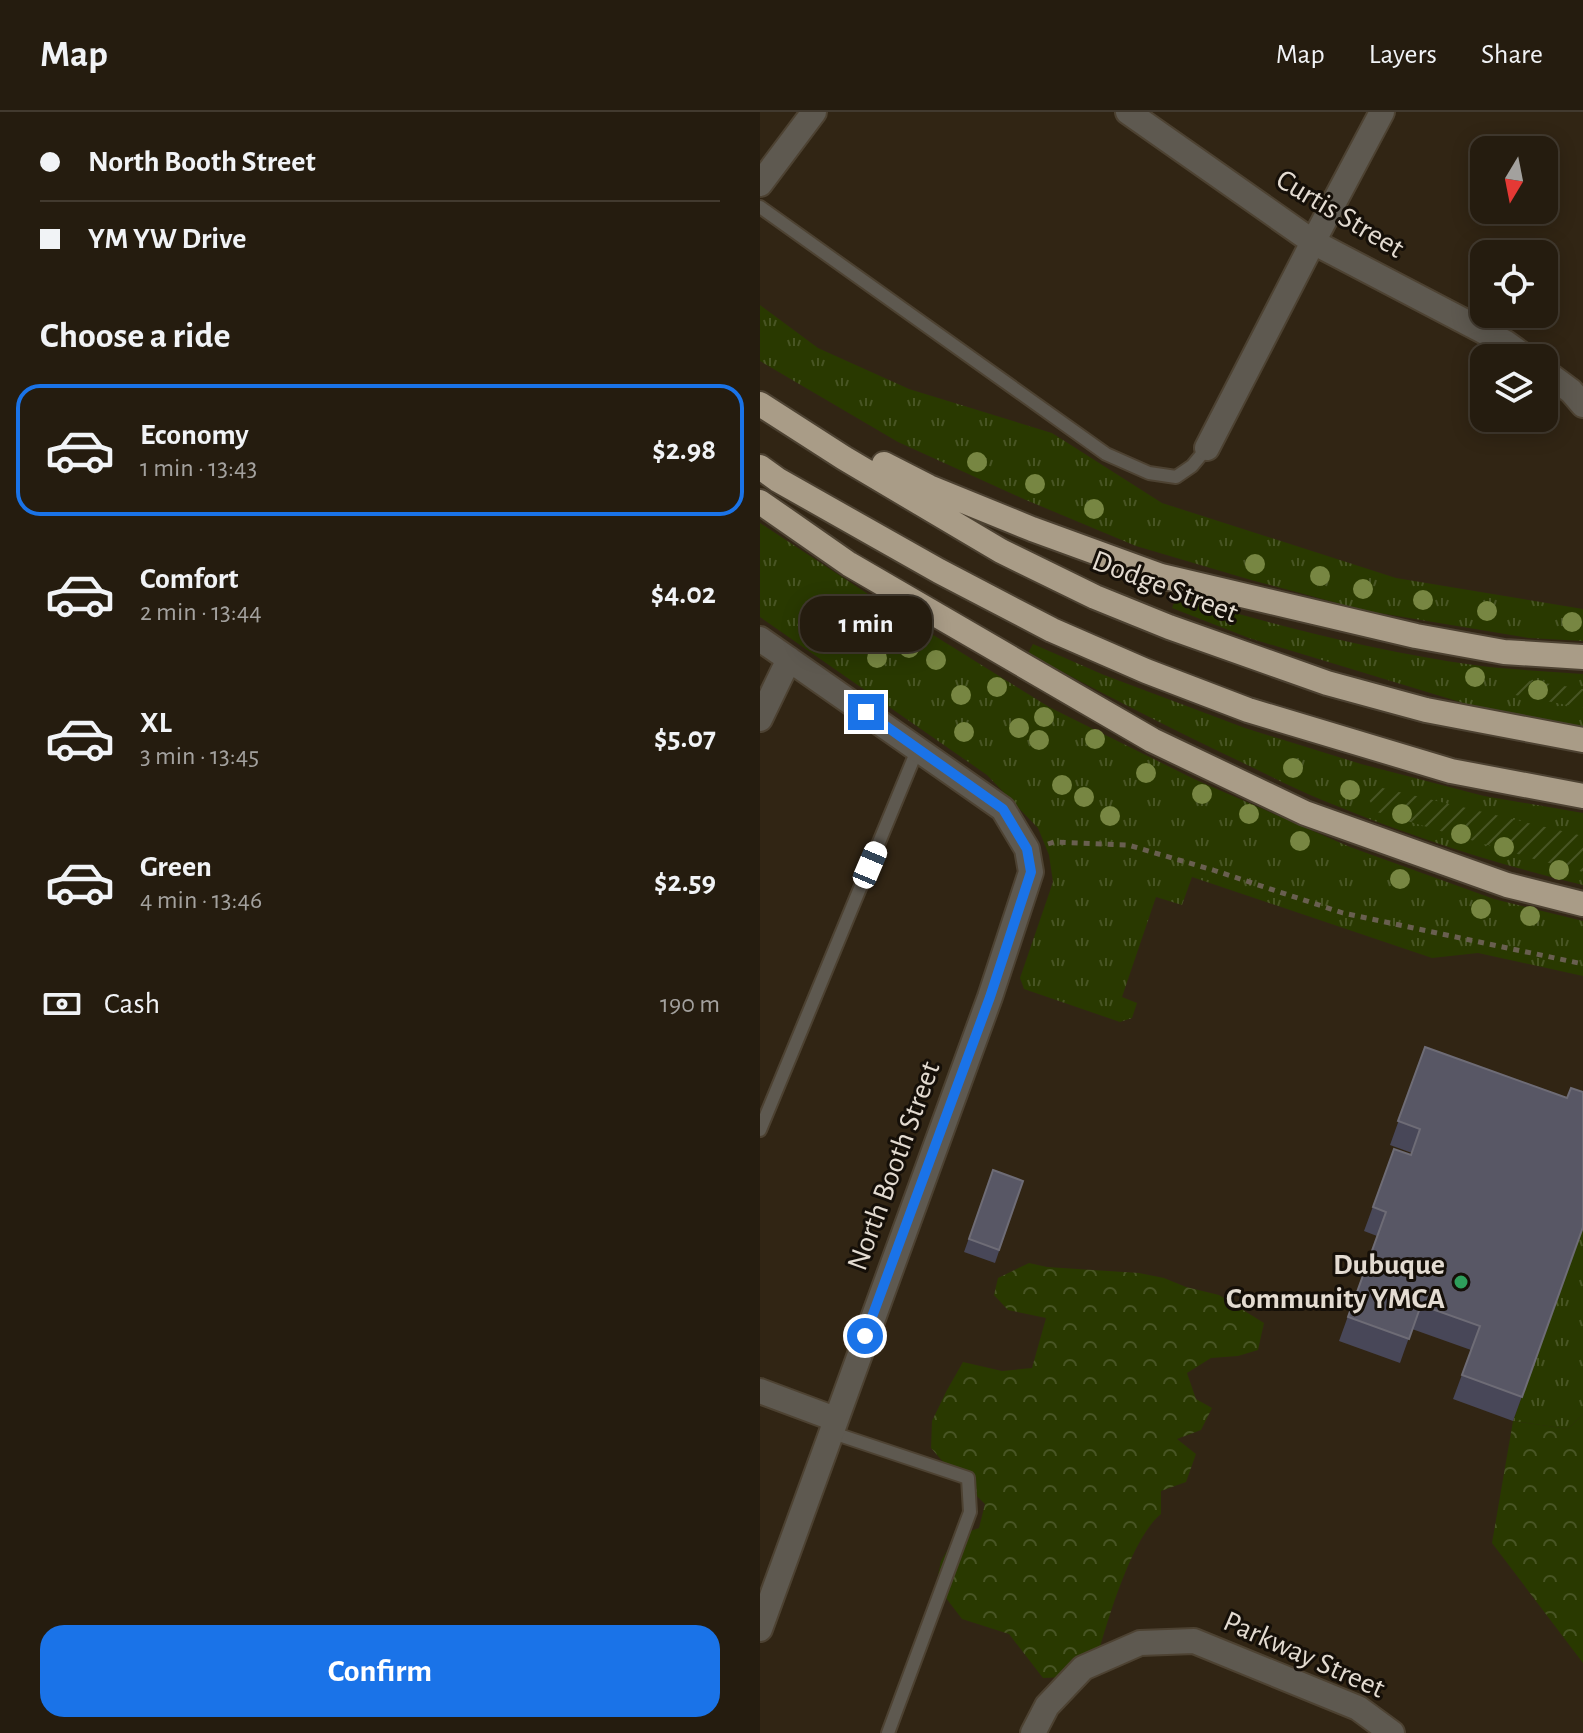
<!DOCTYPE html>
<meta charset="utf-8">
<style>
:root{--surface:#251c0f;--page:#31291d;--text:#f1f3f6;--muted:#a3a19e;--line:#423a2f;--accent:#1a73e8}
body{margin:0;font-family:"Alegreya Sans",sans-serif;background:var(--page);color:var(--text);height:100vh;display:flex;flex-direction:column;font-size:30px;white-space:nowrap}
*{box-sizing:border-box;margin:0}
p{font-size:26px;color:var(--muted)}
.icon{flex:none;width:44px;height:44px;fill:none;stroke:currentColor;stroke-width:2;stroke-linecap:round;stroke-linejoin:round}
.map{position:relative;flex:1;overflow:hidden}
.panel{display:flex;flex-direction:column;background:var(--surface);width:760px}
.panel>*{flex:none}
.hud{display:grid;align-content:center;height:176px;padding:0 40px;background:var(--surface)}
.needle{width:52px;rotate:190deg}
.fabs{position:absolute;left:710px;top:24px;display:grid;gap:16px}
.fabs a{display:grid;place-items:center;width:88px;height:88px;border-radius:16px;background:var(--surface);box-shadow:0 4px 20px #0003,0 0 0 2px var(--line);font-size:40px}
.end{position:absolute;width:36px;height:36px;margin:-18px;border:10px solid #1a73e8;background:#fff;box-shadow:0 0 0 4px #fff}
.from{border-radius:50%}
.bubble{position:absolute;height:56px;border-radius:24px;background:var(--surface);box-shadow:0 4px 20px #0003,0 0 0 2px var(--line);font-size:26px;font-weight:700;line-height:56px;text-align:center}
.car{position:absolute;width:24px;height:48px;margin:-24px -12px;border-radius:10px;box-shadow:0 0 6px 2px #0007;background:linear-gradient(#fff 24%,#345 0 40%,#fff 0 76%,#345 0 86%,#fff 0)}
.hud b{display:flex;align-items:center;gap:28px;height:76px;font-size:30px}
.hud b+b{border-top:2px solid var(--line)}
.hud i{width:20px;height:20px;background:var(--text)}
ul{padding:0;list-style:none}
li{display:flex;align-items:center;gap:24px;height:132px;margin:0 16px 12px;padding:0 24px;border:4px solid transparent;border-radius:24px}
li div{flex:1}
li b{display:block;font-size:30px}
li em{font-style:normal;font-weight:700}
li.selected{border-color:var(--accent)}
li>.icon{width:72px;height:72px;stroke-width:1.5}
h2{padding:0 40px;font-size:36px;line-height:96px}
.pay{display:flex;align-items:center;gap:20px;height:88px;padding:0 40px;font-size:30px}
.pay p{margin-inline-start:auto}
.action{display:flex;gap:16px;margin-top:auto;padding:16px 40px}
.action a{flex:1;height:92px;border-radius:24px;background:var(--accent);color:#fff;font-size:32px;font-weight:700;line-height:92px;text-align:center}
header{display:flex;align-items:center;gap:48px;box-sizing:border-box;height:112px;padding:0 40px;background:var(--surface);border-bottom:2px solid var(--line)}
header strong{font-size:38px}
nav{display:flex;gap:44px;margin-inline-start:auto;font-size:28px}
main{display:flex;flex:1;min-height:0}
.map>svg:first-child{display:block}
</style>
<header>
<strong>Map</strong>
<nav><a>Map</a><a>Layers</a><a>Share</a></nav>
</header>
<main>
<section class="panel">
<div class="hud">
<b><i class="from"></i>North Booth Street</b>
<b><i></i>YM YW Drive</b>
</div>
<h2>Choose a ride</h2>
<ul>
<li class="selected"><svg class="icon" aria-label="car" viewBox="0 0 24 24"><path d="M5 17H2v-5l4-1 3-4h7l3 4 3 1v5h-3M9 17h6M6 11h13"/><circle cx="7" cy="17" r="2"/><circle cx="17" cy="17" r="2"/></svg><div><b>Economy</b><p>1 min · 13:43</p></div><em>$2.98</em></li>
<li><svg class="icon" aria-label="car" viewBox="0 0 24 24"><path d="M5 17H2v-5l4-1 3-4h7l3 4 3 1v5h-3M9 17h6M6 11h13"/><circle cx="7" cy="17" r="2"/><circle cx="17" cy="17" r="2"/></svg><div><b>Comfort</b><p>2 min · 13:44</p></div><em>$4.02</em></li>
<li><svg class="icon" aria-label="car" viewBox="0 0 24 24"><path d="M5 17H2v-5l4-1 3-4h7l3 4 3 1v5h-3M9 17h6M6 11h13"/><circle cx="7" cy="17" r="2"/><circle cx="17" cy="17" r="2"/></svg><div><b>XL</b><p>3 min · 13:45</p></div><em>$5.07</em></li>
<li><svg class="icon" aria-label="car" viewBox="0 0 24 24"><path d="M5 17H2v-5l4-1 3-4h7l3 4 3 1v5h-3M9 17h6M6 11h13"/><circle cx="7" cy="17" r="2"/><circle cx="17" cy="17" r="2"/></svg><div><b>Green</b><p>4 min · 13:46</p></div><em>$2.59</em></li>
</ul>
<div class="pay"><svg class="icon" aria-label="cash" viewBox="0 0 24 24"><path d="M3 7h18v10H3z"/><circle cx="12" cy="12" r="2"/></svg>Cash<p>190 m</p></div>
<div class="action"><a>Confirm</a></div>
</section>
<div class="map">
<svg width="823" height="1621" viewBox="0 0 823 1621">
<defs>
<pattern id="grass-tufts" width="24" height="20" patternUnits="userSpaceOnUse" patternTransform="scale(2)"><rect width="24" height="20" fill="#293900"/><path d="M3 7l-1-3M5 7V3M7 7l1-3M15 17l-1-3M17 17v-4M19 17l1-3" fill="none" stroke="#485524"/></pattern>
<pattern id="forest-crowns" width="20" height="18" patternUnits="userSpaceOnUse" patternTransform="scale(2)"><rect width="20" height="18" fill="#293900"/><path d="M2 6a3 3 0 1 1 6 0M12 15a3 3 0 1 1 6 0" fill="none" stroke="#485524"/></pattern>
<pattern id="garden-furrows" width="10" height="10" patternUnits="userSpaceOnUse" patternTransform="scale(2)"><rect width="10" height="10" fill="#293900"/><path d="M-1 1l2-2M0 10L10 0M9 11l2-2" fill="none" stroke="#485524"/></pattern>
</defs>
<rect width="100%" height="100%" fill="#312514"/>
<!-- grass -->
<path fill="url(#grass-tufts)" d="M0 193 58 236 149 277 292 321 402 391 636 466 823 497V529L769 526 607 499 491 468 376 434 266 388 138 330 0 249Z
M0 411 117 488 289 595 434 667 590 735 734 787 823 809V864L718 841 672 846 432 765 422 793 396 785 362 885 377 891 372 906 360 910 264 877 260 866 293 770 289 743 278 716 227 663 0 505Z
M417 484C513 513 613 539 714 553 750 558 787 559 823 562V615L723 597 489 526 412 496Z
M273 532 344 563 485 616 601 652 724 684 823 701V773C735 752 646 723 562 688 534 677 507 662 479 649 408 615 337 579 268 541Z
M823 1115V1302L808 1317 753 1309Z"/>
<!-- forest -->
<path fill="url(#forest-crowns)" d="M269 1151 287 1155 379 1161 404 1166 426 1175 459 1183 504 1211 498 1238 478 1244 451 1246 427 1261 436 1287 452 1296 441 1318 417 1327 436 1342 426 1370 401 1379V1402C369 1428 343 1523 332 1564L283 1566 249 1522 202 1507 176 1473 181 1449 196 1424 219 1416 225 1392 192 1360 171 1336 172 1309 187 1278 203 1250 242 1259 272 1256 286 1206 248 1198 234 1183 238 1166Z
M823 1302V1551L732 1431 753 1309 808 1317Z"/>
<!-- garden -->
<path fill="url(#garden-furrows)" d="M759 567 823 577V596L755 583Z
M614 674 823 724V760L774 747 617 700 603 679Z"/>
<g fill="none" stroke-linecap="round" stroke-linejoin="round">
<!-- lane casing -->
<g stroke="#4d4232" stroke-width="16">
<path id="lane" d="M0 95 346 342 389 361 416 365 432 354 447 336
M0 1018 158 636
M70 1320 208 1366 210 1400 128 1621"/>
</g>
<!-- street casing -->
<g stroke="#4d4232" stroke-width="28">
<path id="street" d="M368 0 553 130 746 231 767 246
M0 72 54 0
M784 259 811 279 823 293
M447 336 553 130 622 0
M0 527 243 697 267 737 271 760 230 885 0 1517
M0 607 29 547
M0 1279 75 1307
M273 1621 287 1594 323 1556 380 1531 434 1529 598 1596 632 1621"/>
</g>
<!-- highway casing -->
<g stroke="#4d4232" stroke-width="28">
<path id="highway" d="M0 292 84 346 241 439 335 485 409 515 567 571 666 598 823 628
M124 352 169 375 272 417 401 464 656 524 744 540 823 545
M0 355 18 368 179 459 292 518 386 559 488 598 691 659 823 684
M0 390 89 452 392 628 545 701 747 773 823 792"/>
</g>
<!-- path -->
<path stroke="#695f50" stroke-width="5" stroke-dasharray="6 6" stroke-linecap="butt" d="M288 732 294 730 368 733 453 758 583 801 823 852"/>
<!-- lane -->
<use href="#lane" stroke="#5e5950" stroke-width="12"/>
<!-- street -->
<use href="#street" stroke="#5e5950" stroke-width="24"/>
<!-- highway -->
<use href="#highway" stroke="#a99c87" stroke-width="24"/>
</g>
<!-- trees -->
<g fill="#778642">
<circle cx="217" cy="350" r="10"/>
<circle cx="275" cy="372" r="10"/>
<circle cx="334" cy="397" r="10"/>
<circle cx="495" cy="452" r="10"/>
<circle cx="560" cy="464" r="10"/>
<circle cx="603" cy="477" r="10"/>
<circle cx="663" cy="488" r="10"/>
<circle cx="727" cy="499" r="10"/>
<circle cx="812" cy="510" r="10"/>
<circle cx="94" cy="514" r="10"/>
<circle cx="55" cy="515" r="10"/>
<circle cx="149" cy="536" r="10"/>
<circle cx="117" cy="546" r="10"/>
<circle cx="176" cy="548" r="10"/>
<circle cx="715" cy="565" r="10"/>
<circle cx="237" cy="575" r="10"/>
<circle cx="778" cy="578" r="10"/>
<circle cx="201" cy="583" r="10"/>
<circle cx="284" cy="605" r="10"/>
<circle cx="259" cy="616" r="10"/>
<circle cx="204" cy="620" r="10"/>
<circle cx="335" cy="627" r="10"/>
<circle cx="279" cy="628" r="10"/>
<circle cx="533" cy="656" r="10"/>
<circle cx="386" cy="661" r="10"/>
<circle cx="302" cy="673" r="10"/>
<circle cx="590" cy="678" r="10"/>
<circle cx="442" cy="682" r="10"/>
<circle cx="324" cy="685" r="10"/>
<circle cx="489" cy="702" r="10"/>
<circle cx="642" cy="702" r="10"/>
<circle cx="350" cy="704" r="10"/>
<circle cx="701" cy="722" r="10"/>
<circle cx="540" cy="729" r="10"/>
<circle cx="744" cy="735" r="10"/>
<circle cx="799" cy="758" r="10"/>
<circle cx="640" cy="767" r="10"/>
<circle cx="721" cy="797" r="10"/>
<circle cx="770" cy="804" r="10"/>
</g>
<!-- wall -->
<path fill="#484758" d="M665 935 823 1115 753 1309 693 1287 711 1238 652 1217 640 1251 579 1229 617 1124 604 1119 634 1037 651 1043 652 1041 630 1033Z
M233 1058 263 1069 235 1151 204 1140Z"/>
<!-- building -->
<path fill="#585765" stroke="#6e6c76" stroke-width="2" d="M665 935 807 986 811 976 823 980V1115L762 1285 702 1263 720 1214 661 1193 649 1227 588 1205 626 1100 613 1095 634 1037 651 1043 660 1017 638 1009Z
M233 1058 263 1069 239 1138 209 1127Z"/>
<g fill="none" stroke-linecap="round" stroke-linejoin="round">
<!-- route -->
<path stroke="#1a73e8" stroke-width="10" d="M105 1224 230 885 271 760 267 737 243 697 106 600"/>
</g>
<!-- markers -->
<circle fill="#2e9e5b" stroke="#150f08" stroke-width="3" cx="701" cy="1170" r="8"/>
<g text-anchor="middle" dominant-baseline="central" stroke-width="6" stroke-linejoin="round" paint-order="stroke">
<!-- street labels -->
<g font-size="30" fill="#e3dbd1" stroke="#150f08">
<text transform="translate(580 102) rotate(31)">Curtis Street</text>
<text transform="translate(405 475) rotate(21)">Dodge Street</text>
<text transform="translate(134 1054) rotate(-70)">North Booth Street</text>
<text transform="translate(544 1543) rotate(24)">Parkway Street</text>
</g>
<!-- poi labels -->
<g font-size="30" font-weight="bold" fill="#e3dbd1" stroke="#150f08" text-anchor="end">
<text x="685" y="1153">Dubuque<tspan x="685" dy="34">Community YMCA</tspan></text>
</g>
</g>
</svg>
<div class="fabs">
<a><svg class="needle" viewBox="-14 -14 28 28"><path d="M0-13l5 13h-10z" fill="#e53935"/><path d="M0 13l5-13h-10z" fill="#a3a19e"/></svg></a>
<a><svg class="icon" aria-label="locate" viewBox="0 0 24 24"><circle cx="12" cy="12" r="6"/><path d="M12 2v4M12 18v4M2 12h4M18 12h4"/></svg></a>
<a><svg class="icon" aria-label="layers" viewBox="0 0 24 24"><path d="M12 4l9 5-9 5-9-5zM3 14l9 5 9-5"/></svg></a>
</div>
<i class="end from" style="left:105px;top:1224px"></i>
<i class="end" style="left:106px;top:600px"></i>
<div class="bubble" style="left:40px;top:484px;width:132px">1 min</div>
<i class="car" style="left:110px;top:753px;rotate:23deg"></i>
</div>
</main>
